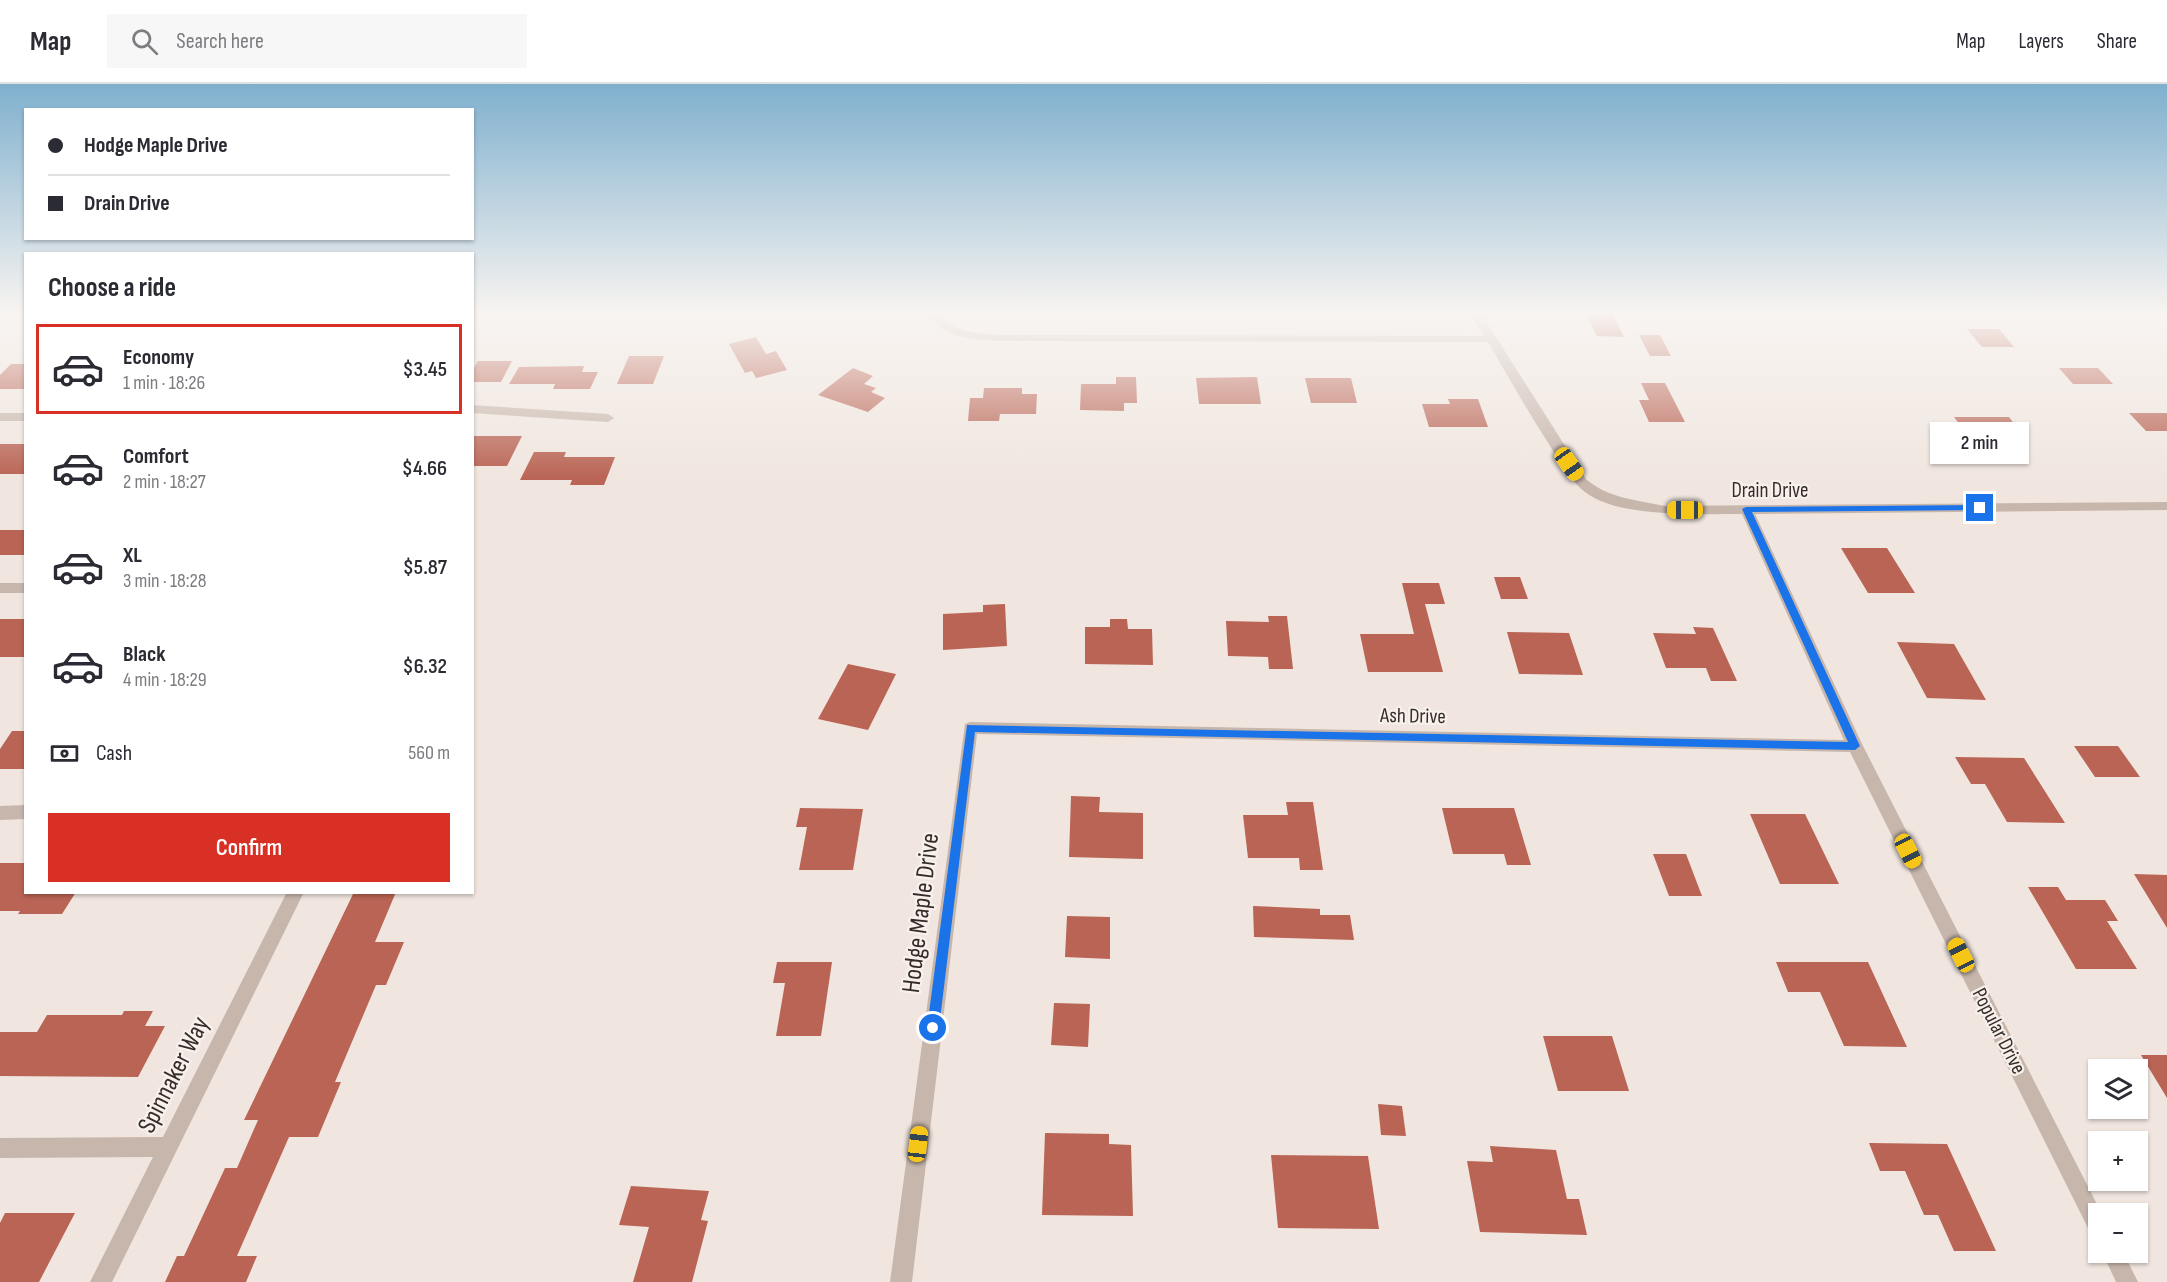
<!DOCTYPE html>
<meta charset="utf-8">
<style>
:root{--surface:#fff;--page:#f7f7f7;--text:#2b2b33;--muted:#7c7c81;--line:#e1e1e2;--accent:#d93025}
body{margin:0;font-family:"Sofia Sans Condensed",sans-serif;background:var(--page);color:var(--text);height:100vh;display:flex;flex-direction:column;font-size:22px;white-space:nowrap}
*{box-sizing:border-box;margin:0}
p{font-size:20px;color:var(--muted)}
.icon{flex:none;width:33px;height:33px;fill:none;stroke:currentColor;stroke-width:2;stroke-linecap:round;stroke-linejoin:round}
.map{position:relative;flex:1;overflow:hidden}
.panel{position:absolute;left:24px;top:168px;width:450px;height:642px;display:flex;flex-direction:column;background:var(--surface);border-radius:0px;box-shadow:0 2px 4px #0004}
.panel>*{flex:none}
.top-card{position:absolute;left:24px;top:24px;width:450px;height:132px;border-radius:0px;box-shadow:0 2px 4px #0004;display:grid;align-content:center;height:132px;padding:0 24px;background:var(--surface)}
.fabs{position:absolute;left:2088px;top:975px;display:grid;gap:12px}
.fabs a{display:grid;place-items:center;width:60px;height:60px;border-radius:0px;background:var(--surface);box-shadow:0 2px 4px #0004;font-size:30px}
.end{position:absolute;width:27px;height:27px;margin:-14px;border:8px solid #1a73e8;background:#fff;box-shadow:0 0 0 3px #fff}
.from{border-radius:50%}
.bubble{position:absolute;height:42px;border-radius:0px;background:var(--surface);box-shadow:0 2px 4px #0004;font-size:20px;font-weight:600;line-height:42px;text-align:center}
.car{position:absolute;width:18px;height:36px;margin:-18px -9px;border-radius:8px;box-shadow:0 0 4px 2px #0007;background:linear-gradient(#f5c518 24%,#345 0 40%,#f5c518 0 76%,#345 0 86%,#f5c518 0)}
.top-card b{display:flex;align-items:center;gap:21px;height:57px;font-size:22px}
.top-card b+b{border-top:2px solid var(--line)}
.top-card i{width:15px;height:15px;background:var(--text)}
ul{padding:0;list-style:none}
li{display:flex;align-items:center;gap:18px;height:90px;margin:0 12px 9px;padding:0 12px;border:3px solid transparent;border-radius:0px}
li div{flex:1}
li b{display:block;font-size:22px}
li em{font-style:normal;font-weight:600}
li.active{border-color:var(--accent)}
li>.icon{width:54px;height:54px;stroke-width:1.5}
h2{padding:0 24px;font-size:27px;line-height:72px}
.pay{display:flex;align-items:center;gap:15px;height:66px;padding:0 24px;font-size:22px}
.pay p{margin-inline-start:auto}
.button{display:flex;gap:12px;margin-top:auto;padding:12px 24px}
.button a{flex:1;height:69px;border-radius:0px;background:var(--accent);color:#fff;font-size:24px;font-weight:600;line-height:69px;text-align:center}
header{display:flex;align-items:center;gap:36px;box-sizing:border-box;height:84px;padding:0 30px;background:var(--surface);border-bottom:2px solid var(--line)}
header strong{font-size:28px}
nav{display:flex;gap:33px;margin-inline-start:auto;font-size:21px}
.search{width:420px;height:54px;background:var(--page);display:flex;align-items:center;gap:15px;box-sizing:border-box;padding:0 21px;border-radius:0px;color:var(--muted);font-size:22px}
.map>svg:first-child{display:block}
</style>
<header>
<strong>Map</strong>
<div class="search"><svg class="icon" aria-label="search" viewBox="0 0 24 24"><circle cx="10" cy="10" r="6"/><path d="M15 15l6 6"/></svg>Search here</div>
<nav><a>Map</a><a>Layers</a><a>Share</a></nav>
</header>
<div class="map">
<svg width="2167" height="1198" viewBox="0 0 2167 1198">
<rect width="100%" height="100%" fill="#f0e6df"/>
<!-- building -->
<path fill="#b96454" d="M1585 228H1612L1624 253 1597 252Z
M1967 245H1999L2014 263H1982Z
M1639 251H1660L1671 272H1650Z
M756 253 766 270 776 267 787 286 756 294 752 287 745 289 729 260Z
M629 272H664L653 300H617Z
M478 277H512L501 298H472V287Z
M11 280H26V305H0V291Z
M584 282 582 288H598L590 305H553L555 300H509L519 283Z
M853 284 873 292 864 300 876 304 871 308 885 314 868 328 818 311Z
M2059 284H2098L2113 300H2073Z
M1116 293H1136L1137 319H1124V327L1080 326 1081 300H1116Z
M1257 293 1261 320H1199L1196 294Z
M1305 294H1351L1357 319H1311Z
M1641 299H1665L1685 338H1649L1639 316H1649Z
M984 304H1022V310H1037L1036 330H1000L999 337H968L970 314H983Z
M1448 315H1478L1488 343H1429L1422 320H1450Z
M2129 329H2167V347H2146Z
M1954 333H2009L2022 350H1967Z
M472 352H522L507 382H472Z
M0 360H26V390H0Z
M534 368H566L564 373H615L604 401H570L572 396H520Z
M0 446H26V471H0Z
M1841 464H1887L1915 509H1868Z
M1494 493H1520L1528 515H1501Z
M1402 499H1439L1445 520H1425L1443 588H1368L1360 550H1414Z
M1005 520 1007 562 943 566V530L983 528V521Z
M1268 532H1287L1293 585H1269L1268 573 1228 572 1226 537 1269 538Z
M0 535H26V573H0Z
M1110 535H1127L1128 545H1152L1153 581 1085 580V543H1110Z
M1693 543 1713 544 1737 597H1711L1706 584H1666L1653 549 1696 550Z
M1507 548 1569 549 1583 591 1519 590Z
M1897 558 1954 560 1986 616 1927 614Z
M848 580 896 590 868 646 818 635Z
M12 647H26V685H0V665Z
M2074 662H2118L2140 693H2095Z
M1955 673 2024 674 2065 739 2007 738 1985 700H1971Z
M1071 712 1100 713 1099 728 1143 729V775L1069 773Z
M1286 718H1313L1323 786H1300L1299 774H1248L1243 731H1288Z
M800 724 863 725 853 786H799L807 743H796Z
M1442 724H1514L1531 781H1507L1504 770H1453Z
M1750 730H1805L1839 800H1780Z
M1653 770H1686L1702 812H1669Z
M0 779H26V808H76L62 830H18L20 827H0Z
M2134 790 2167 791V844Z
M2028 803H2058L2066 816H2105L2118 837H2107L2137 885H2076Z
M354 808H396L375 858H404L386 901H376L335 998H341L318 1053H289L237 1172H257L246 1198H165L177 1172H184L225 1084H237L258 1036H244Z
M1253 822 1320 825V831H1350L1354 856 1254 853Z
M1067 832 1110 833V875L1065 873Z
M777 878H832L821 952H776L785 899H773Z
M1776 878H1868L1907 963 1844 962 1820 908H1788Z
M1054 919 1090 920 1088 963 1051 961Z
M124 927H153L145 942H165L138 993 0 992V948H37L47 931H122Z
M1543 952H1612L1629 1007H1558Z
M2141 971H2167V1014Z
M1378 1020 1402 1022 1406 1052 1381 1051Z
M1045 1049 1109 1050V1060L1131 1061 1133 1132 1042 1131Z
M1869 1059 1947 1060 1996 1167H1954L1938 1131H1924L1905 1087H1880Z
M1490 1062 1556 1066 1567 1115H1579L1587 1151 1480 1148 1467 1077 1493 1078Z
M1271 1071 1368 1072 1379 1145 1278 1144Z
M631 1102 709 1107 701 1136 708 1137 692 1198H633L649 1143 619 1141Z
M5 1129H75L39 1198H0V1139Z"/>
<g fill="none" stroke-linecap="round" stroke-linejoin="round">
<!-- minor -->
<path fill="#c7b6ac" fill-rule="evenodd" d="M928 228H938C951 249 978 249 1001 251L1484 252 1469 228H1480L1586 395C1607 414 1637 416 1665 422L2167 418V426L1755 430 1863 662 2102 1130H2098V1153L2091 1150 1850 668 977 650 912 1198H890L965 640 970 638 1844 656 1742 430C1701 430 1617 434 1585 408 1574 400 1567 387 1559 376 1534 338 1511 298 1488 258L1001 257C974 255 940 255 928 228Z
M472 321 608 330 614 334 608 338 472 329Z
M0 329H26V337H0Z
M0 499H26V509H0Z
M26 721V735L0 736V722Z
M287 808H304L112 1198H90L153 1073 0 1074V1054L163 1053Z
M2102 1168H2123L2138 1198H2116Z"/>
</g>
<!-- sky -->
<linearGradient id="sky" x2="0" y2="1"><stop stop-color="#7fb0ce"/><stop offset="0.58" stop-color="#f8f4f1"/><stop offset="1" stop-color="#f8f4f1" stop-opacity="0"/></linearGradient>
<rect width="2167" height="395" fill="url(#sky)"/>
<!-- route -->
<path fill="#1a73e8" d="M1980 421 1984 424 1983 426 1752 428 1860 662 1855 666 975 648 939 944 933 950 928 948 927 944 967 641 1848 658 1742 425 1746 423Z"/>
<g text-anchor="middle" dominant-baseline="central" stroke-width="4.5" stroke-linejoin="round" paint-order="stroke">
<!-- street labels -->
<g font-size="21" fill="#362d2a" stroke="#f8f1eb">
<text x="1770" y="406">Drain Drive</text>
<text transform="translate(1413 632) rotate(1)">Ash Drive</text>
<text transform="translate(1999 947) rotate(63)">Popular Drive</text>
</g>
<!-- near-street labels -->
<g font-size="26" fill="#362d2a" stroke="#f8f1eb">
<text transform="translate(921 829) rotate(-83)">Hodge Maple Drive</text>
<text transform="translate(174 991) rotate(-63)">Spinnaker Way</text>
</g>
</g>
</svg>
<div class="fabs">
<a><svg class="icon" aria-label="layers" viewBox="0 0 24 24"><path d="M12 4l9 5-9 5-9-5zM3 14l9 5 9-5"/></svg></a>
<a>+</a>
<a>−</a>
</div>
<i class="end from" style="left:933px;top:944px"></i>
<i class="end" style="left:1980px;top:424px"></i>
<div class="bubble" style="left:1930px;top:338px;width:99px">2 min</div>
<i class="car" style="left:1569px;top:380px;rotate:145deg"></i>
<i class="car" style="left:1685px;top:426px;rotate:270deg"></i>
<i class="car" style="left:1908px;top:767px;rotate:153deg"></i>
<i class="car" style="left:1961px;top:871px;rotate:333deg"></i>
<i class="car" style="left:918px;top:1060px;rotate:7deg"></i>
<div class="top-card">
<b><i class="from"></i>Hodge Maple Drive</b>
<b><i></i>Drain Drive</b>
</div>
<section class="panel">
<h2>Choose a ride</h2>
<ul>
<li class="active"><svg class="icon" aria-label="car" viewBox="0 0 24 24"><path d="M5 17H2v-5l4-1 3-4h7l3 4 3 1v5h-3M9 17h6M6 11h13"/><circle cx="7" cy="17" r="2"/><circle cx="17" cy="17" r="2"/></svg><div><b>Economy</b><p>1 min · 18:26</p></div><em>$3.45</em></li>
<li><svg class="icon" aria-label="car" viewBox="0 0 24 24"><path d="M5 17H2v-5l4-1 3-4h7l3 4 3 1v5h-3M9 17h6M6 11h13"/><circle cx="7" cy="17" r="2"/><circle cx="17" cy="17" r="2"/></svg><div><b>Comfort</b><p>2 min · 18:27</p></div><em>$4.66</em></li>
<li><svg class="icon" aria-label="car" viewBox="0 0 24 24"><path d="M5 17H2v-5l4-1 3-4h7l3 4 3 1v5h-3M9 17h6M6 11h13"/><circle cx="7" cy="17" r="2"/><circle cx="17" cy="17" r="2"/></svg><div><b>XL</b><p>3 min · 18:28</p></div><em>$5.87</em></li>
<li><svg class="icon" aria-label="car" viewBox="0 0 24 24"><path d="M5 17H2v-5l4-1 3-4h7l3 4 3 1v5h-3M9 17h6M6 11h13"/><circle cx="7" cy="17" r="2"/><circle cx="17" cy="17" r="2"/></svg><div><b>Black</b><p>4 min · 18:29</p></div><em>$6.32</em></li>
</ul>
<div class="pay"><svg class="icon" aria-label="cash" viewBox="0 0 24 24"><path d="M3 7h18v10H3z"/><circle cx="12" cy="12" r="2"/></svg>Cash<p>560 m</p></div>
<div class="button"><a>Confirm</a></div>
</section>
</div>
